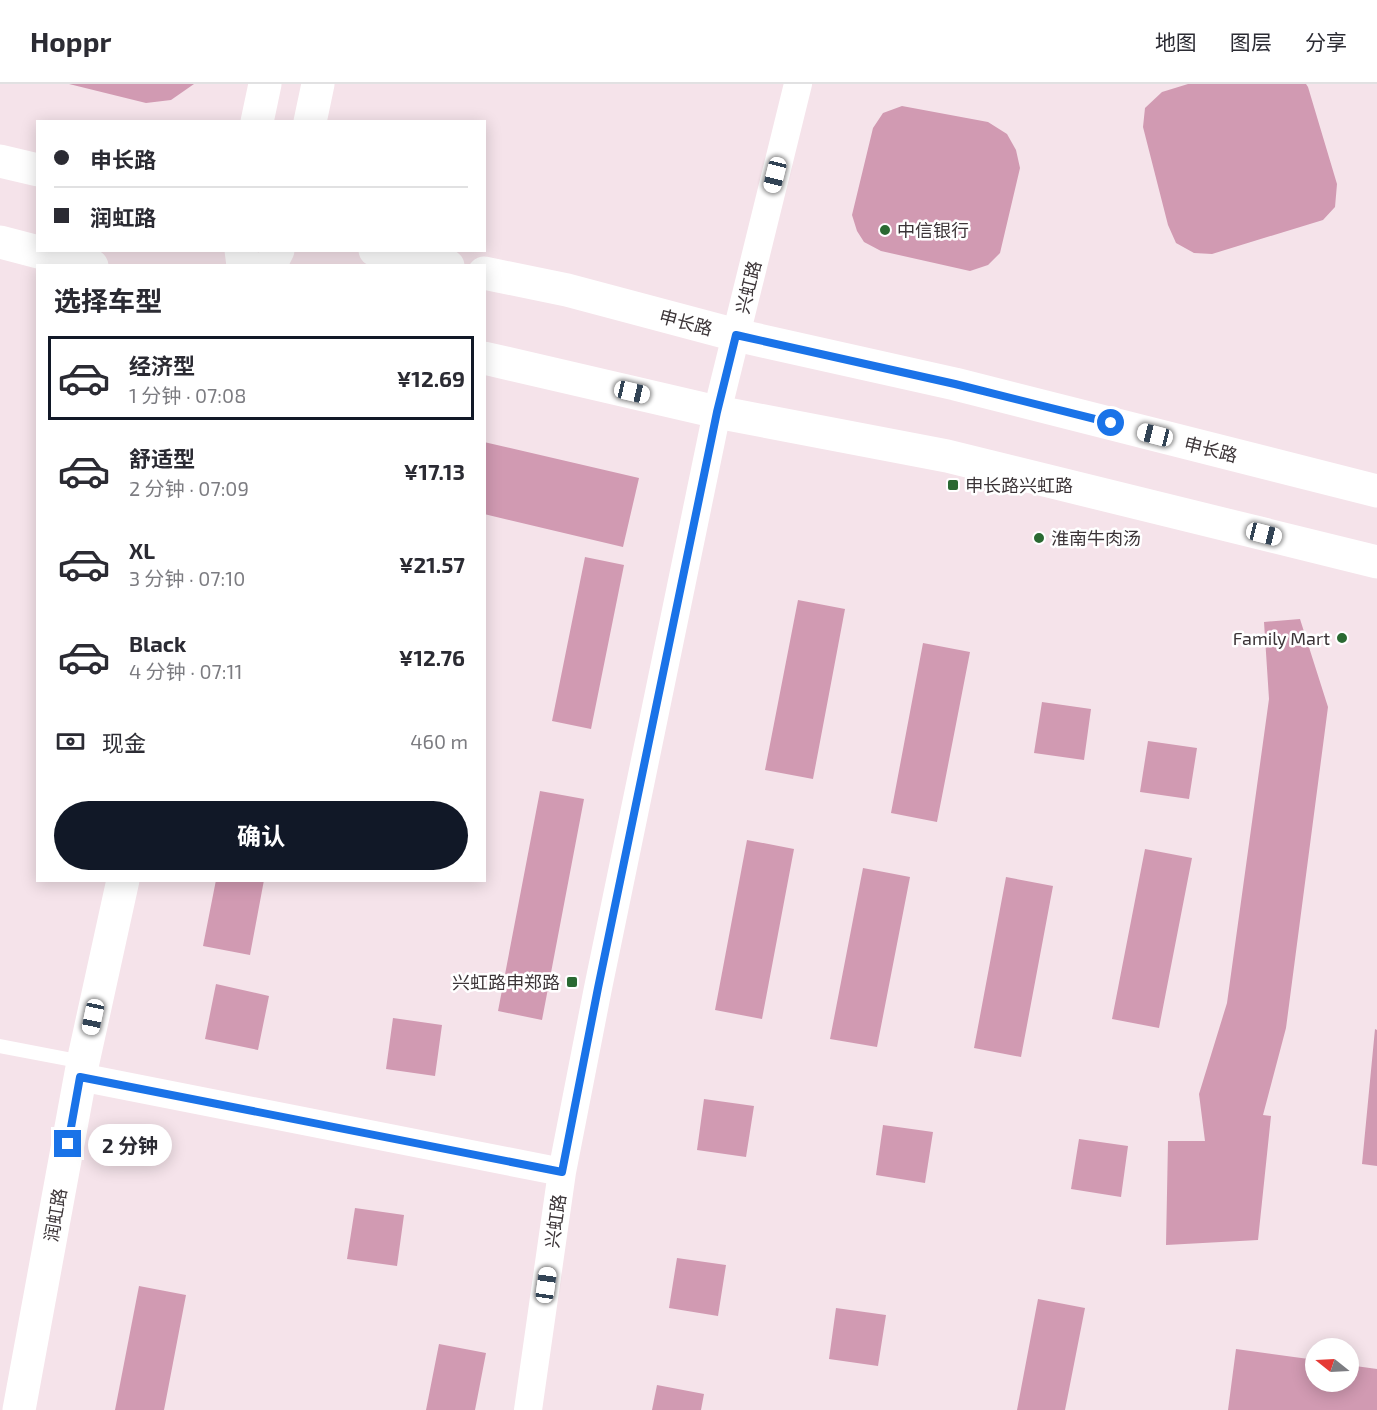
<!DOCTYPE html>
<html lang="zh">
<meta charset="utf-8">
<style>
:root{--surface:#fff;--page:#f2f2f3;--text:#2b2b33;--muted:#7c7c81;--line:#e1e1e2;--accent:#111827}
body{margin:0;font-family:"Exo 2","Noto Sans SC",sans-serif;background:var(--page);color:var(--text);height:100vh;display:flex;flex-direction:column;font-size:22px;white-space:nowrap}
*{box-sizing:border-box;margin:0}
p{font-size:20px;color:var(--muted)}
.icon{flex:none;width:33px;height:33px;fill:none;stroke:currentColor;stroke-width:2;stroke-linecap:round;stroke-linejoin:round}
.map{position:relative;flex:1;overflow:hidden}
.panel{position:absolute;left:36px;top:180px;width:450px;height:618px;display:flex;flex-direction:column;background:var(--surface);border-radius:0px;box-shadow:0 3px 15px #0003}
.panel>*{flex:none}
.guide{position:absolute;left:36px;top:36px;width:450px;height:132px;border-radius:0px;box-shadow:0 3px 15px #0003;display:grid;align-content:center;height:132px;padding:0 18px;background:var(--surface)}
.needle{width:39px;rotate:288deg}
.controls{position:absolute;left:1305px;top:1254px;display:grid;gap:12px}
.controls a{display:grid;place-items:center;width:54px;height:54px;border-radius:50%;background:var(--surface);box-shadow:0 3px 15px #0003;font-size:30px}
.end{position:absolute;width:27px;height:27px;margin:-14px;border:8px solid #1a73e8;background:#fff;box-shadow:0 0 0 3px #fff}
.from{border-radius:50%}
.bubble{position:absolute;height:42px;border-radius:21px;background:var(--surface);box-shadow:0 3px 15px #0003;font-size:20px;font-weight:700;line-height:42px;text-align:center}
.car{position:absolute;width:18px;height:36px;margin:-18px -9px;border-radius:8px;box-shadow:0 0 4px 2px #0007;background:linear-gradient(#fff 24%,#345 0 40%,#fff 0 76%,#345 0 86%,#fff 0)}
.guide b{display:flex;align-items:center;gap:21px;height:57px;font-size:22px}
.guide b+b{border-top:2px solid var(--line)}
.guide i{width:15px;height:15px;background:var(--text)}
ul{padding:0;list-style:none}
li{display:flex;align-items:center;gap:18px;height:84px;margin:0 12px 9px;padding:0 6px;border:3px solid transparent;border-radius:0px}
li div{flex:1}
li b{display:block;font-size:22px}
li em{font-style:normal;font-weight:700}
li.on{border-color:var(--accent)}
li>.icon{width:54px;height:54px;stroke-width:1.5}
h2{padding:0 18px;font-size:27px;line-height:72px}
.pay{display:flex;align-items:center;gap:15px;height:66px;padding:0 18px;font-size:22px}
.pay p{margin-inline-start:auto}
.primary-button{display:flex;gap:12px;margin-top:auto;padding:12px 18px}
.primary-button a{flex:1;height:69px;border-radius:36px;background:var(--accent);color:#fff;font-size:24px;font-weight:700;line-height:69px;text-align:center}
header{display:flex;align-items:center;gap:36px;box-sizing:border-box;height:84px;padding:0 30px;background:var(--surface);border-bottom:2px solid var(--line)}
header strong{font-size:28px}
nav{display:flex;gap:33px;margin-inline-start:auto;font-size:21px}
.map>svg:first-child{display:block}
</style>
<header>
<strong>Hoppr</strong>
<nav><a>地图</a><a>图层</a><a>分享</a></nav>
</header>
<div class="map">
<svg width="1377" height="1326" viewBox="0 0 1377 1326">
<rect width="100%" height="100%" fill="#f5e3ea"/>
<!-- building -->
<path fill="#d19ab2" d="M69 0H194L171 16 146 19Z
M1188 0H1306L1308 3 1337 100 1335 123 1323 136 1212 170 1194 169 1176 159 1168 141 1143 43 1145 24 1162 8Z
M902 22 988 38 1007 50 1016 66 1020 84 1000 169 988 181 970 187 881 167 864 158 857 147 852 131 873 44 883 29Z
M484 358 639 394 623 463 484 430Z
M585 473 624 481 591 645 552 637Z
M798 516 845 525 813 695 765 686Z
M1300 535 1328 623 1286 944 1263 1031 1271 1032 1258 1156 1166 1161 1168 1057H1205L1199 1010 1227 919 1269 615 1264 538Z
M923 559 970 568 937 738 891 729Z
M1042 618 1091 625 1084 676 1034 669Z
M1148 657 1197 664 1189 715 1140 708Z
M540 707 584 715 542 936 498 927Z
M747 756 794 765 762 935 715 926Z
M1145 765 1192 774 1159 944 1112 935Z
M863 784 910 793 877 963 830 955Z
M1006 793 1053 802 1021 973 974 964Z
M216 796H264L250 871 203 862Z
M216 900 269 912 258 966 205 955Z
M393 934 442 941 435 992 386 985Z
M1375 945 1377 946V1082L1362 1080Z
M704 1015 754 1022 746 1073 697 1066Z
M883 1041 933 1048 925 1099 876 1091Z
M1079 1055 1128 1062 1121 1113 1071 1105Z
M355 1124 404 1131 397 1182 347 1175Z
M677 1174 726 1181 718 1232 669 1224Z
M139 1202 186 1211 164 1326H115Z
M1038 1215 1085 1224 1065 1326H1017Z
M836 1224 886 1231 878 1282 829 1275Z
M439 1260 486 1269 475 1326H426Z
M1236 1265 1316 1276V1298H1348V1281L1377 1285V1326H1228Z
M657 1301 704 1310 701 1326H652Z"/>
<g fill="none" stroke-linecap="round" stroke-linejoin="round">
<!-- lane -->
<path stroke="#fff" stroke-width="14" d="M0 962 83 978"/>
<!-- street -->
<path stroke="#fff" stroke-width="28" d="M80 993 562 1088
M528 1326 562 1088 598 904 717 328 798 0"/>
<!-- secondary -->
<path stroke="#fff" stroke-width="33" d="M257 38 265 0
M310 38 318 0
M0 77 38 86
M0 158 92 182
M241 166 243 182
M375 166 448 182
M270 182 278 166
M484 189 567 206 736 251 955 300 1377 407
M484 274 717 328 947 372 1377 478
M19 1326 83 978 123 796"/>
</g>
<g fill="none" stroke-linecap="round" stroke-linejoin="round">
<!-- route -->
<path stroke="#1a73e8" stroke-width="8" d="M68 1060 80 993 562 1088 598 904 717 328 736 251 955 300 1111 339"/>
</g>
<!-- markers -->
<g fill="#2a6932" stroke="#fff" stroke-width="2">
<circle cx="885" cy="146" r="6"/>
<rect x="947" y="395" width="12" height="12" rx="3"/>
<circle cx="1039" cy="454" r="6"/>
<circle cx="1342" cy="554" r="6"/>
<rect x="566" y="892" width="12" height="12" rx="3"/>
</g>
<g text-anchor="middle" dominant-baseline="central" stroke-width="5" stroke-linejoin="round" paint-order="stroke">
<!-- poi labels -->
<g font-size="18" fill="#3c3538" stroke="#fff" text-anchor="start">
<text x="897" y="146">中信银行</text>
<text x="965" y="401">申长路兴虹路</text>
<text x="1051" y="454">淮南牛肉汤</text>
<text x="1330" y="554" text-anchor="end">Family Mart</text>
<text x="560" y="898" text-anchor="end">兴虹路申郑路</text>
</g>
<!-- street labels -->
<g font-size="18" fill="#3c3538" stroke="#fff">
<text transform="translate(748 203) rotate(-76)">兴虹路</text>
<text transform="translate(686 238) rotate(15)">申长路</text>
<text transform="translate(1211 365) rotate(14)">申长路</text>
<text transform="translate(55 1131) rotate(-80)">润虹路</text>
<text transform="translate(555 1137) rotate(-82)">兴虹路</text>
</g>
</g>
</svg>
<div class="controls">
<a><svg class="needle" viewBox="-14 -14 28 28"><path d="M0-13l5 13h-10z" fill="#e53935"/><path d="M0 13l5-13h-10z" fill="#7c7c81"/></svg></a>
</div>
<i class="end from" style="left:1111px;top:339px"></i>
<i class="end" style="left:68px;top:1060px"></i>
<div class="bubble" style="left:88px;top:1040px;width:84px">2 分钟</div>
<i class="car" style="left:775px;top:91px;rotate:194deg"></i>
<i class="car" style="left:632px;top:308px;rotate:103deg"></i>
<i class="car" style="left:1155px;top:351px;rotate:284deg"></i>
<i class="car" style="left:1264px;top:450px;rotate:104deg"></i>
<i class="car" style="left:93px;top:933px;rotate:192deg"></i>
<i class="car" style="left:546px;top:1201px;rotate:8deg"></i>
<div class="guide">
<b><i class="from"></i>申长路</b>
<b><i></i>润虹路</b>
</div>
<section class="panel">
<h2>选择车型</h2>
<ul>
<li class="on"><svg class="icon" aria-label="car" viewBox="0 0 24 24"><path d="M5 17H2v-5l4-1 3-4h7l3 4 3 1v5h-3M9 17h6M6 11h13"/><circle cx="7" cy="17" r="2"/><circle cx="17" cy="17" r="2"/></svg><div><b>经济型</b><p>1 分钟 · 07:08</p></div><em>¥12.69</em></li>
<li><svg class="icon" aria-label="car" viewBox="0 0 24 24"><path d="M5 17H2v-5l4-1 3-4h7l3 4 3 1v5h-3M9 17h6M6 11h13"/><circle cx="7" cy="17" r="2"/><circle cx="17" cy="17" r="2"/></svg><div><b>舒适型</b><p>2 分钟 · 07:09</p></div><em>¥17.13</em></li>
<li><svg class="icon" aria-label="car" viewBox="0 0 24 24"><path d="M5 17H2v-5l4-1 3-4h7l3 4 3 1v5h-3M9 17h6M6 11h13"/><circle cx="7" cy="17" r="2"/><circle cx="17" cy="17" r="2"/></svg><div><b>XL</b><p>3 分钟 · 07:10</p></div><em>¥21.57</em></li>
<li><svg class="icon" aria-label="car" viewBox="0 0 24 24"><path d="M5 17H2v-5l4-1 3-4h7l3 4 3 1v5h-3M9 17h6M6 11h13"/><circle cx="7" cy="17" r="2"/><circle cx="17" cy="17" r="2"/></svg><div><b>Black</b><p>4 分钟 · 07:11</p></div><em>¥12.76</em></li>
</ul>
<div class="pay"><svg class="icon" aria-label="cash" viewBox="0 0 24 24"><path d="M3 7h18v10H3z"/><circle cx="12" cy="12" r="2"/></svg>现金<p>460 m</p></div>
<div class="primary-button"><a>确认</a></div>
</section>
</div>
